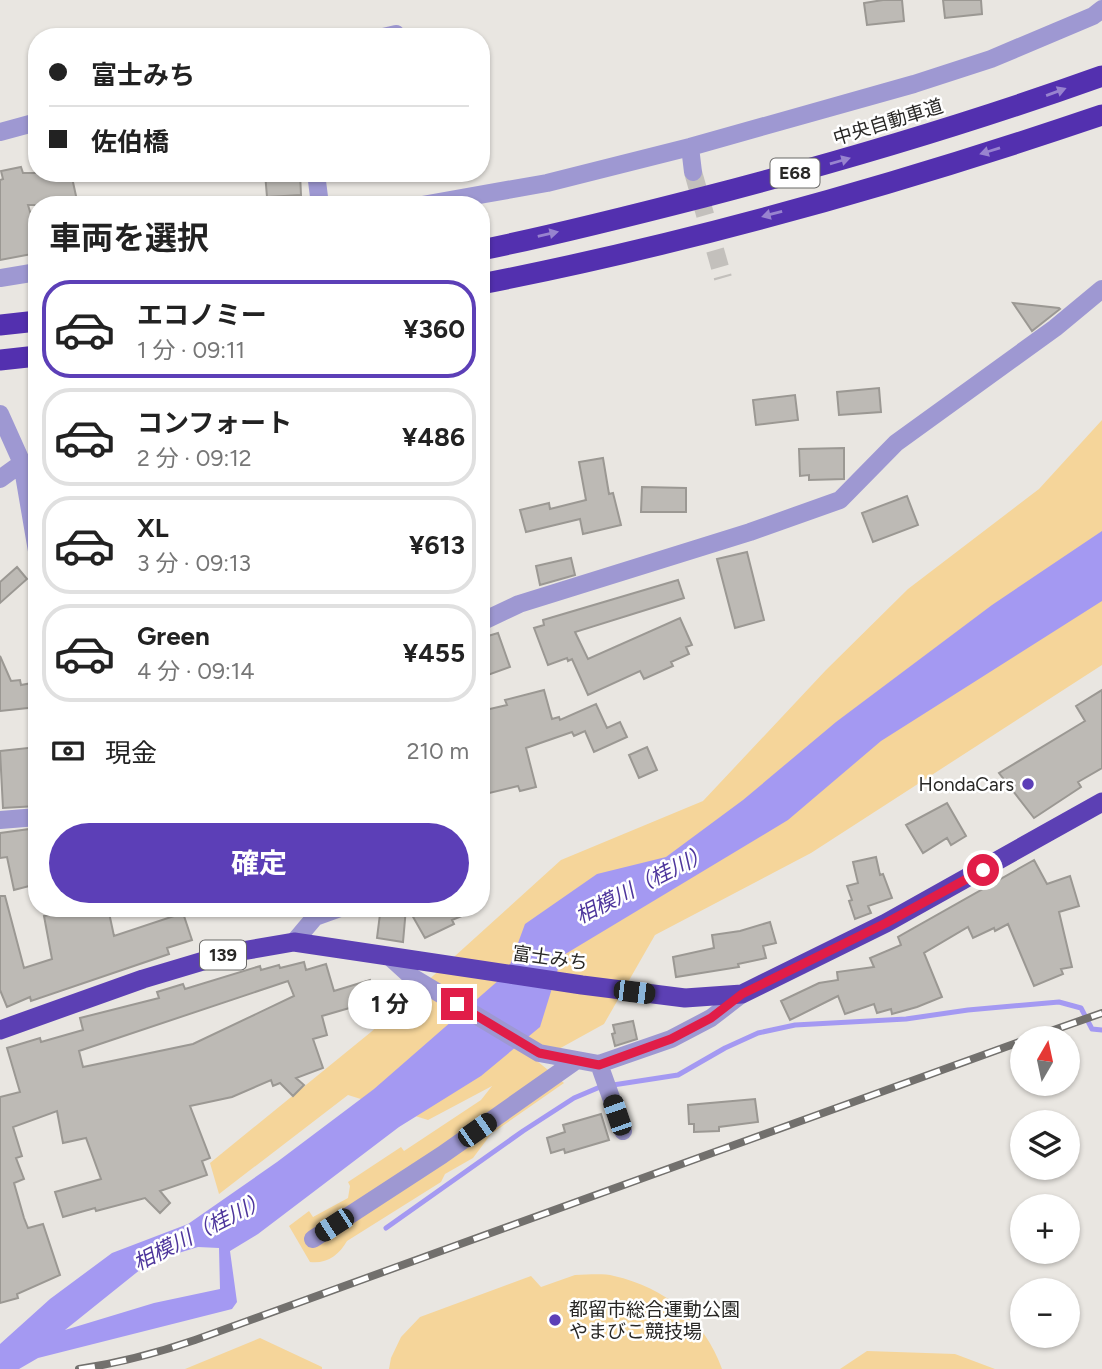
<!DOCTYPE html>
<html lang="ja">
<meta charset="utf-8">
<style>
:root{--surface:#fff;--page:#f2f2f2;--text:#222;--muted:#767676;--line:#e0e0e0;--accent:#5c3fb7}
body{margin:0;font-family:Figtree,"Noto Sans JP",sans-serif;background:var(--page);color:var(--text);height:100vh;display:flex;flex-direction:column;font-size:26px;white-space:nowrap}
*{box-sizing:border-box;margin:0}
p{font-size:23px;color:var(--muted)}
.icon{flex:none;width:38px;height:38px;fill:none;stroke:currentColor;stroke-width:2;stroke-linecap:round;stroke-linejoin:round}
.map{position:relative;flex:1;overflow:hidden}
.sheet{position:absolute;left:28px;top:196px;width:462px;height:721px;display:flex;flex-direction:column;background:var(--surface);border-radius:28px;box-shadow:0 2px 5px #0004}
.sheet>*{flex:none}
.banner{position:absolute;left:28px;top:28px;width:462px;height:154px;border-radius:28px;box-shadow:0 2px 5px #0004;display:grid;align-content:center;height:154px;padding:0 21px;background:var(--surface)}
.needle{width:46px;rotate:9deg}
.fabs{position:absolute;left:1010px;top:1026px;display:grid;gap:14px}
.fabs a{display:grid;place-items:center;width:70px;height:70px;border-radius:50%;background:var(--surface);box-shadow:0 2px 5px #0004;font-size:35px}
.end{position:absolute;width:32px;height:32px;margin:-16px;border:9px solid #e11d48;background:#fff;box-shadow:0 0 0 4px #fff}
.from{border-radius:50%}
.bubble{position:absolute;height:49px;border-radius:24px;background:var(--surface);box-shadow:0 2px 5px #0004;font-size:23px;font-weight:700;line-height:49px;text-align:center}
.car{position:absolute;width:21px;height:42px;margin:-21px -10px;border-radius:9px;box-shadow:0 0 5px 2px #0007;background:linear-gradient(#222 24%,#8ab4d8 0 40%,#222 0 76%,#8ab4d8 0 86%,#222 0)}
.banner b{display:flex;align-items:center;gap:24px;height:66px;font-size:26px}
.banner b+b{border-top:2px solid var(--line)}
.banner i{width:18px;height:18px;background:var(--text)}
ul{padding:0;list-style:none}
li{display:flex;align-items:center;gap:21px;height:98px;margin:0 14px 10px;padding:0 7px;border:4px solid var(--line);border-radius:28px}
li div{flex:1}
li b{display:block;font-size:26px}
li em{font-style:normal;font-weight:700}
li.selected{border-color:var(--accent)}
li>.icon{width:63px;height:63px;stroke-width:1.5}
h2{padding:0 21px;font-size:32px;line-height:84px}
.pay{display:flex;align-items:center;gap:18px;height:77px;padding:0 21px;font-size:26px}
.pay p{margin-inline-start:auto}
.button{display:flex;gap:14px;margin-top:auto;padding:14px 21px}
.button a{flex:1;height:80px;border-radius:42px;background:var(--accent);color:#fff;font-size:28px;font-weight:700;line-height:80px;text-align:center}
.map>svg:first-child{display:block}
</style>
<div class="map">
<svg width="1102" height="1369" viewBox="0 0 1102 1369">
<rect width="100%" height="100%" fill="#e9e6e1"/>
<!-- green -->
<path fill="#f5d59a" d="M1102 420V665L811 853 655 935 604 1024 537 1061 564 1083 491 1134 473 1158 445 1174 441 1182 347 1241C339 1255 327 1264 310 1262L289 1226 309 1211 313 1217 348 1198 350 1186 348 1182 401 1147 404 1151 481 1100 492 1086 428 1120 348 1095 219 1194 210 1163 371 1032 561 860 703 801 826 670 908 589 1039 489Z
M575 1275C588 1275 602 1273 614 1276 664 1287 705 1320 722 1369H389L391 1358 401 1337 420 1317 531 1276 541 1287Z
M260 1338 322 1367V1369H185Z
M867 1351 955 1354 995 1369H840Z"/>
<!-- water -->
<path fill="#a499f2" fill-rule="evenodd" d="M1102 531V601L881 741 788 820 562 956 540 1027 481 1076 399 1127 258 1234 230 1251 237 1302 232 1309 38 1358 19 1369H0V1344L50 1299 112 1253 188 1224 277 1162 374 1089 507 973 525 924 597 874 666 857 743 800 836 722 992 605ZM198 1247 219 1248 220 1289 154 1303 65 1330 141 1269 172 1255Z"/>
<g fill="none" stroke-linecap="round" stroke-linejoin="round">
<!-- stream -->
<path stroke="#a499f2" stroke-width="5" d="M386 1228 523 1131 574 1098 600 1087 678 1075 725 1048 758 1033 795 1025 906 1019 968 1010 1059 1002 1081 1008 1092 1029 1102 1030"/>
</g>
<!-- building -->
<path fill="#bdbab5" stroke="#9b9893" stroke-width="2" fill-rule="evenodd" d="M883 0H902L904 21 867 25 864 3Z
M943 0H981L982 14 945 18Z
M21 167 23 173H71L78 205H28L35 228 37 253 0 260V180L3 179 1 171Z
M265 173H300L301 195 267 197Z
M1013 303 1059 308 1060 309 1032 331Z
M879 388 881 412 839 415 837 392Z
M795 395 798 420 756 425 753 400Z
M844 448V479L809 480V475L800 476 799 449Z
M603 458 609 494 613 493 621 525 583 534 580 519 526 532 520 510 549 503 550 509 586 500 579 462Z
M642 487 686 488V512H641Z
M907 496 918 525 873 542 862 513Z
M747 552 764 620 735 628 717 559Z
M571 558 575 575 540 585 536 566Z
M17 567 27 579 0 603V582Z
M678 580 684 598 575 632 588 659 680 618 692 645 686 647 689 654 671 662 673 666 644 679 640 671 588 695 572 659 568 661 567 658 548 665 534 628 544 625 543 620Z
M498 633 510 667 485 676 481 665V638Z
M0 656 11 681 20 680 21 685 37 682V707L0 711Z
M544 690 552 719 559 717 560 720 596 704 607 728 620 722 627 737 594 752 585 731 574 736 572 732 526 748 536 787 520 791 518 786 481 795V767L488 765 483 734 481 735V711L507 705 505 700Z
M1102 690V768L1078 782 1081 787 1034 818 999 773 1085 721 1076 706Z
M37 747V806L3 808 0 751Z
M647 747 657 770 639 778 629 755Z
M947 803 966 836 951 845 947 838 923 853 906 825Z
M37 828V884L14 890 7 857 0 858V833Z
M876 857 880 875 883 874 892 898 868 906 871 913 855 919 849 901 852 900 847 886 858 883 853 862Z
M1034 860 1047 884 1070 876 1079 906 1059 912 1072 967 1061 969 1063 974 1034 986 1008 924 995 931 994 928 973 938 968 927 924 953 942 997 917 1007 892 1014 891 1009 877 1013 874 1004 845 1014 838 996 790 1020 781 1001 819 983 838 980 837 972 874 967 870 958 901 945 898 937Z
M0 896H5L24 968 52 959 44 916 82 908H108L114 936 183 913 192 940 167 948 169 954 31 1001 30 997 7 1007 0 990Z
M390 908H406L403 942 377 938 380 914Z
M408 908H478L479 909 452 920 454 924 425 938Z
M770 922 776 943 763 946 766 958 738 964 739 967 676 977 673 957 714 948 712 935 740 931Z
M304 962 306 970 326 964 334 991 370 980 378 1004 355 1011 353 1007 322 1016 327 1035 313 1039 323 1068 296 1078 304 1085 293 1096 280 1083 273 1086 271 1080 232 1097 190 1106 210 1158 202 1161 207 1175 160 1191 170 1203 160 1213 145 1198 96 1211 95 1208 63 1217 55 1192 101 1179 86 1138 63 1143 57 1111 13 1127 22 1156 16 1158 24 1179 14 1183 24 1218 28 1228 43 1224 60 1275 17 1294 18 1298 0 1303V1097L20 1092 7 1048 40 1038 41 1042 83 1030 80 1018 159 998 157 992 183 984 185 989 260 966 261 970 279 965 280 968ZM288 981 294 996 193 1044 83 1067 79 1051Z
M633 1021 637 1039 615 1046 612 1034 615 1033 613 1025Z
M755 1099 758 1122 719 1127V1131L694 1132V1124H689L688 1105Z
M601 1114 609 1140 565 1153 564 1149 551 1153 547 1138 565 1132 563 1125Z"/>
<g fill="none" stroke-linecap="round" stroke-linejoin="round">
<!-- minor-tunnel -->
<path stroke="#c3c0bc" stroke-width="18" stroke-dasharray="18 9" stroke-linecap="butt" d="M693 172 723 278"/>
<!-- minor -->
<path stroke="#9e98d2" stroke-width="18" d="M383 37 396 34
M0 132 37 122
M690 147 693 172
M316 173 320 205
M422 205 547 183 690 147 914 84 991 59 1093 16 1102 9
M0 278 37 272
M0 414 22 463 37 551
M0 479 22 463
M481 622 519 604 750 532 840 500 896 443 1055 328 1102 289
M0 820 37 817
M294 942 315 917 340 908
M389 956 412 977 539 1053 599 1064 671 1039 711 1018 742 994
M599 1064 623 1131
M313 1239 442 1155 577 1060"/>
<!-- trunk -->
<path stroke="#5c40b4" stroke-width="19" d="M0 1030 143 979 230 953 294 942 582 985 685 998 742 994 886 923 1102 802"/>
<!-- motorway -->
<path stroke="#5330af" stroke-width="21" d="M481 250C556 235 630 216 704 197 839 162 971 123 1102 76
M481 284C691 243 899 184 1102 115
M0 325 37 321
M0 360 37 356"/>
<!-- rail casing -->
<g stroke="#72706d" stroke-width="8">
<path id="rail" d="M1031 1038 1102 1013
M79 1369C119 1363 157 1353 195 1340L1022 1041"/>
</g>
<!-- rail -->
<use href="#rail" stroke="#fff" stroke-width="5" stroke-dasharray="16" stroke-linecap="butt"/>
</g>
<!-- one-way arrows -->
<defs><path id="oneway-solid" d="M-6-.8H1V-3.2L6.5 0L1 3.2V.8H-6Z" transform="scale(1.75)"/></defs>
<g fill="#9883cf">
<use href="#oneway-solid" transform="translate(1056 92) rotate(-20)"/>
<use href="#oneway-solid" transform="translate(990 151) rotate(163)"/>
<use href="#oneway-solid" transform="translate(840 161) rotate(-16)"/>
<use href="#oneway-solid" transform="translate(772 214) rotate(165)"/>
<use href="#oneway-solid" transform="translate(548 234) rotate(-13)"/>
</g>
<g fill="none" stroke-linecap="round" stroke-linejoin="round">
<!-- route -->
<path stroke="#e11d48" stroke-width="9" d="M457 1004 539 1053 599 1065 671 1039 711 1018 742 994 886 923 983 870"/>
</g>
<!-- markers -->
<g fill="#5c3fb7" stroke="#fff" stroke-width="2.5">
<circle cx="1028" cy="784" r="7"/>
<circle cx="555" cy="1320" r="7"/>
</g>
<g text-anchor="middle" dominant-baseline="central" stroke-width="5" stroke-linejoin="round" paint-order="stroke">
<!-- shield labels -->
<g fill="#fff" stroke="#696867" stroke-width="2">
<rect x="770.5" y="158.5" width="49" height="29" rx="5"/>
<rect x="200" y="940.5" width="46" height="29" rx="5"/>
</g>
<g font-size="18" font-weight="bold" fill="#292826">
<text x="795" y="173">E68</text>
<text x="223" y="955">139</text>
</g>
<!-- street labels -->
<g font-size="19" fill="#292826" stroke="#fff">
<text transform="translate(888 122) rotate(-17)">中央自動車道</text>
<text transform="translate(550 958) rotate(8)">富士みち</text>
</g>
<!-- poi labels -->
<g font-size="19" fill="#292826" stroke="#fff" text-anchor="end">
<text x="1014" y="784">HondaCars</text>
<text x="569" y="1309" text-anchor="start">都留市総合運動公園<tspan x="569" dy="22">やまびこ競技場</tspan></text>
</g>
<!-- water labels -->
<g font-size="21" font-style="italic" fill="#4e369c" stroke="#fff">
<text transform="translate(642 884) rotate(-27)">相模川（桂川）</text>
<text transform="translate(200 1231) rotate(-27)">相模川（桂川）</text>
</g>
</g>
</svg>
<div class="fabs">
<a><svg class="needle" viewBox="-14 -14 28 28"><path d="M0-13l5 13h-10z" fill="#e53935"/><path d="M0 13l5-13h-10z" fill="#767676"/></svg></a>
<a><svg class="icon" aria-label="layers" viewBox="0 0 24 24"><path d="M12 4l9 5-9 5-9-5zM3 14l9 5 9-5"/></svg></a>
<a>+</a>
<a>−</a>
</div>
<i class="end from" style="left:983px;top:870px"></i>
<i class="end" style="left:457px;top:1004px"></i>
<div class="bubble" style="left:348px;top:980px;width:84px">1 分</div>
<i class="car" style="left:634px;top:992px;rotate:97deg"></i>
<i class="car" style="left:617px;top:1115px;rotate:341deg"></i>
<i class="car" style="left:477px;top:1130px;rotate:55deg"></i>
<i class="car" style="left:334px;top:1225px;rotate:237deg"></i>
<div class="banner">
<b><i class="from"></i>富士みち</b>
<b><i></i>佐伯橋</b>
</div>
<section class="sheet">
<h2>車両を選択</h2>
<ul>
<li class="selected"><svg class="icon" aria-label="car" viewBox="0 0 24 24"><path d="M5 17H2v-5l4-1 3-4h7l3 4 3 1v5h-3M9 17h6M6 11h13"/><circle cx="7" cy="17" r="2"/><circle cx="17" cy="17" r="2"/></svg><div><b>エコノミー</b><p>1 分 · 09:11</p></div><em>¥360</em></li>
<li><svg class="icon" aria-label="car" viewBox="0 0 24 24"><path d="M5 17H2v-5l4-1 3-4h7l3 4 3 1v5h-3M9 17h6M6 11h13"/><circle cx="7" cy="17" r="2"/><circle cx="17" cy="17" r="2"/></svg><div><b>コンフォート</b><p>2 分 · 09:12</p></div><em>¥486</em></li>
<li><svg class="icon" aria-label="car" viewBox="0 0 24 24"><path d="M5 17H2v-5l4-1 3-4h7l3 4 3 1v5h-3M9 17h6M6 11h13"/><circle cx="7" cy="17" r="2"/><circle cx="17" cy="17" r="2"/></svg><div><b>XL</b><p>3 分 · 09:13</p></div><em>¥613</em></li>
<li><svg class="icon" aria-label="car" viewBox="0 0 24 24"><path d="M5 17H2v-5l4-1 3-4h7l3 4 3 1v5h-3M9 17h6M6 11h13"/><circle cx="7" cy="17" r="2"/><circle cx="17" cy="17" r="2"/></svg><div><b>Green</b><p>4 分 · 09:14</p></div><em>¥455</em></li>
</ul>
<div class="pay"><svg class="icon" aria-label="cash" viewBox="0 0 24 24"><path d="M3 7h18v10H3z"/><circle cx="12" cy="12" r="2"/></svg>現金<p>210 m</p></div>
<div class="button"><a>確定</a></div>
</section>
</div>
